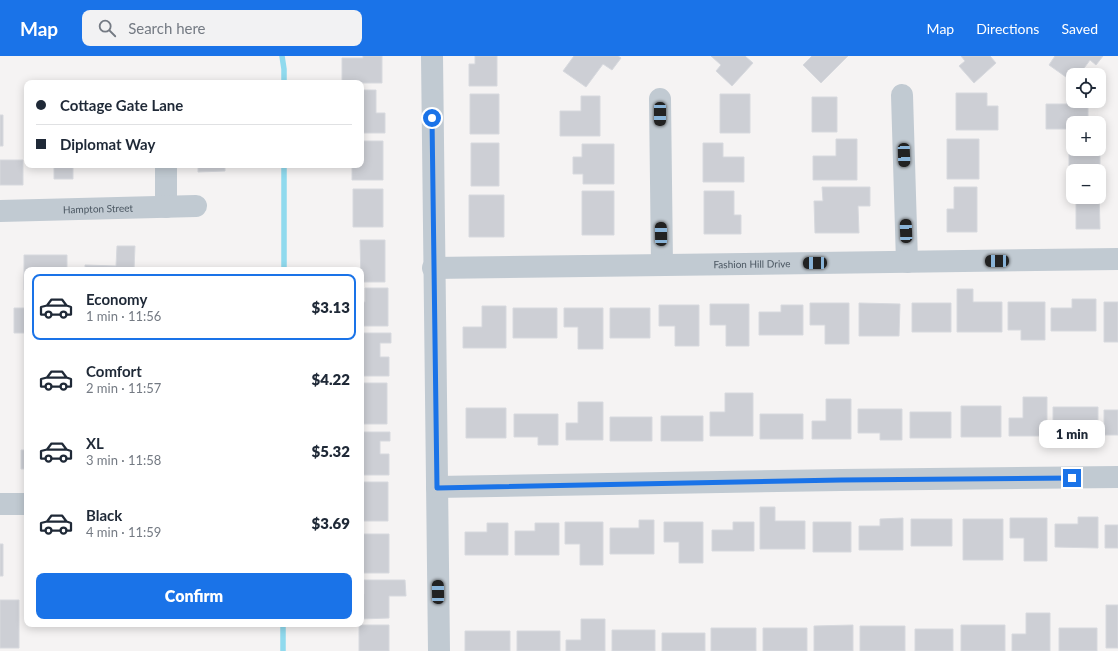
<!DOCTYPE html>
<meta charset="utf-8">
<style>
:root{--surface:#fff;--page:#f2f2f3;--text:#1f2937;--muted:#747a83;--line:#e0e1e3;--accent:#1a73e8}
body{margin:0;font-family:Lato,sans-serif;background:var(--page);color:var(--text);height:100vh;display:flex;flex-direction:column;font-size:15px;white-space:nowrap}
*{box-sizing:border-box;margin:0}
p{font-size:13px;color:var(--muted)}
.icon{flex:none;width:22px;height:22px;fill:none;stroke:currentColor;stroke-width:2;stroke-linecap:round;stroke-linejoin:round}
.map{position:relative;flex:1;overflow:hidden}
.drawer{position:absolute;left:24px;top:211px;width:340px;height:360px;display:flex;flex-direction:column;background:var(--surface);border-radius:8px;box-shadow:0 2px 10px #0003}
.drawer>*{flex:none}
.hud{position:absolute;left:24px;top:24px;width:340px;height:88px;border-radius:8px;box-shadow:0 2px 10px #0003;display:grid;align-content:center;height:88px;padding:0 12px;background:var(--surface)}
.fabs{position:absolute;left:1066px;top:12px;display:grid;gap:8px}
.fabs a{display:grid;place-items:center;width:40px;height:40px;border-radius:8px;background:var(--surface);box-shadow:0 2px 10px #0003;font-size:20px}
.end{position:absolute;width:18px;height:18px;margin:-9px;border:5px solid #1a73e8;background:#fff;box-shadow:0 0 0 2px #fff}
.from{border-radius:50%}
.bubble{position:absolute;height:28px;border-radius:8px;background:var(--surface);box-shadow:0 2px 10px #0003;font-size:13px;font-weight:800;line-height:28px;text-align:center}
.car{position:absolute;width:12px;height:24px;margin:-12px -6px;border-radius:5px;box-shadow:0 0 3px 1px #0007;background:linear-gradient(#222 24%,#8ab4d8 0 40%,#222 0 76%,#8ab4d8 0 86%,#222 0)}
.hud b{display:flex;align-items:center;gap:14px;height:38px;font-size:15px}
.hud b+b{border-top:1px solid var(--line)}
.hud i{width:10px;height:10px;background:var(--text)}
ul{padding:7px 0 0;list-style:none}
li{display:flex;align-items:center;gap:12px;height:66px;margin:0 8px 6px;padding:0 4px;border:2px solid transparent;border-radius:8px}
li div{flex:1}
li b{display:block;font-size:15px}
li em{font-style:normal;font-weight:800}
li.selected{border-color:var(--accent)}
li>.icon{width:36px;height:36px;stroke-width:1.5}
.button{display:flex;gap:8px;margin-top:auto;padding:8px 12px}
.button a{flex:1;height:46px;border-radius:8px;background:var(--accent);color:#fff;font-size:16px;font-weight:800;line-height:46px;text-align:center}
header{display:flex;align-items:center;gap:24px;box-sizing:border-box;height:56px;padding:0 20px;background:var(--accent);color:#fff}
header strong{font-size:19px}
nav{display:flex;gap:22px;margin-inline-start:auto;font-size:14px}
.search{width:280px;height:36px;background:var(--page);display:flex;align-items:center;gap:10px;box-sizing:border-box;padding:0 14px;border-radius:8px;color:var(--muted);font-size:15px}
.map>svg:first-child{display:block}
</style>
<header>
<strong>Map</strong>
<div class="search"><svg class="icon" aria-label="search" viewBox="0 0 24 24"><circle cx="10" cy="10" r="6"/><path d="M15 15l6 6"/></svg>Search here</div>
<nav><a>Map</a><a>Directions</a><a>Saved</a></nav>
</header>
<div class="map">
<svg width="1118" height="595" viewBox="0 0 1118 595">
<rect width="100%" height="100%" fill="#f5f3f3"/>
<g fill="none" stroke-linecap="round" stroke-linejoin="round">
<!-- stream -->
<path stroke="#90daee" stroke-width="5.5" d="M282 0 284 13V27
M284 214V109
M283 595V568"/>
</g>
<!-- building -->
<path fill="#cdcfd5" stroke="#d7d9de" d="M363 0H382V27H342V2H363Z
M475 0H497V30H469V8H475Z
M574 0H618L621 2 612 14 603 8 586 31 563 15Z
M711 0H745L753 7 732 30 716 15 721 9Z
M812 0H848L821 27 803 9Z
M961 0H990L996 7 974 27 959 10 965 5Z
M1055 0H1103L1096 9 1090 4 1079 19H1073V26L1049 9Z
M361 34H376V57H385V77H361Z
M1067 35H1073V45H1088V67H1073V73H1046V48H1067Z
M956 37H987V50H998V74H956Z
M470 38H499V78H470Z
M720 38H750V77H720Z
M581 40H600V80H560V55H581Z
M812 41H837V76H812Z
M0 59H3V90H0Z
M836 83H857V124H813V100H836Z
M947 83H979V123H947Z
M1069 83H1073V93H1099L1100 83V122L1099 115H1073V122H1069Z
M361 85H383V124H352V109H361Z
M471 87H499V130H471Z
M703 87H723V101H744V126H703Z
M582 88H614V128H583V118H573V101H582Z
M0 104H23V129H0Z
M54 109H73V123H54Z
M198 109H225V115L198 116Z
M822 131H870V150H858L859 177H815L814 145H823Z
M954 131H977V176H947V153H954Z
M1099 131 1100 173H1076V141H1099Z
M353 133H383V171H353Z
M582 135H614V179H582Z
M704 135H734V159H741V178H704Z
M469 139H504V181H469Z
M360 184H385V226H361Z
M117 190H135L134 214H85V209L116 210Z
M24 199H67V214H27V234H24Z
M365 232H388V270H361V246H365Z
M957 233H973V246H1002V276H957Z
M1072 243H1096V275H1051V252H1072Z
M1008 246H1045V284H1021V274H1008Z
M1104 246H1118V286H1104Z
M810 247H849V288H825V269H810Z
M859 247 900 248 899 280H859Z
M912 247H951V276H912Z
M710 248H749V290H726V269H710Z
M659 249H699V290H675V270H659Z
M781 249H803V279H759V256H781Z
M482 250H506V292H463V271H482Z
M14 252H27V277H14Z
M513 252H557V282H513Z
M564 252H603V293H578V271H564Z
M610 252H650V282H610Z
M361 277H391V287H380V301H389V320H361Z
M361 327H387V368H361Z
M725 337H753V380H710V356H725Z
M1023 341H1047V380H1009V362H1023Z
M826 343H851V383H812V365H826Z
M578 346H603V384H566V367H578Z
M961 350H1001V381H961Z
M1053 351H1098V383H1076V374H1053Z
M466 352H506V382H466Z
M858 353H902V384H880V377H858Z
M1104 354H1118V379H1104Z
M910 356H951V382H910Z
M514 358H558V389H538V381H514Z
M760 358H803V383H760Z
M661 360H703V385H661Z
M610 361H652V385H610Z
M361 376H390V385H380V398H389V419H361Z
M21 394H27V413H21Z
M361 426H388V465H361Z
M760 451H775V465H805V493H760Z
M1078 461H1098V492L1055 491V468H1078Z
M903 462V494H859V470H880V463Z
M1010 462H1047V505H1024V482H1010Z
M911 463H952V490H911Z
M963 463H1003V504H963Z
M639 464H654V498H610V472H639Z
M565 466H603V509H580V488H565Z
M664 466H703V507H679V486H664Z
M733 466H754V495H712V474H733Z
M813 466H851V496H813Z
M487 467H508V499H465V476H487Z
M535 467H559V499H515V475H535Z
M1105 469H1118V492H1105Z
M363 478H389V517H361V493H363Z
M0 488H3V520H0Z
M364 524H405L406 540H389V562L361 563V538H364Z
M0 544H19V592H0Z
M1106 549H1118V592H1106Z
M1026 557H1050V595H1012V578H1026Z
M581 563H605V595H566V584H581Z
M359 569H389V595H359Z
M853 569V595H814V570Z
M961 569H1005V595H961Z
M860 570H905V595H860Z
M711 572H756V595H711Z
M763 572H807V595H763Z
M1059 572H1097V595H1059Z
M915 573H953V595H915Z
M612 574H655V595H612Z
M465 575H510V595H465Z
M517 575H560V595H517Z
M662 577H705V595H662Z"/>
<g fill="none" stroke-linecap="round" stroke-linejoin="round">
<!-- minor -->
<g stroke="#c1cad2" stroke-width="22">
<path d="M432 0 439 595"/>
<path d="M902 39 907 206"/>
<path d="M660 43 662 209"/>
<path d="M166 109V151"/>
<path id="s1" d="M0 155 196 150"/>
<path id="s2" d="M433 212 1118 203"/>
<path d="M437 431 841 424 1118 421"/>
<path d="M0 448H27"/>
</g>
</g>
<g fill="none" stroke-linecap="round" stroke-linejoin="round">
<!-- route -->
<path stroke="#1a73e8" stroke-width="5" d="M432 62 437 432 841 424 1072 422"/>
</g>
<g text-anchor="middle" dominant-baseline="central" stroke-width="3" stroke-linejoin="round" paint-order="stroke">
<!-- street labels -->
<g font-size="10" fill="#4a5661" stroke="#fff">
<text stroke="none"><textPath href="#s1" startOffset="98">Hampton Street</textPath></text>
<text stroke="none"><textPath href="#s2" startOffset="319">Fashion Hill Drive</textPath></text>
</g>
</g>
</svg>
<div class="fabs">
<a><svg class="icon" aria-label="locate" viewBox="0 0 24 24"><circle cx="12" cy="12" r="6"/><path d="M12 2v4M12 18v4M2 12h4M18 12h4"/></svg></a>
<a>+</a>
<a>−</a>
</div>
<i class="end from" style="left:432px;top:62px"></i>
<i class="end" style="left:1072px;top:422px"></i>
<div class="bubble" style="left:1039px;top:364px;width:66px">1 min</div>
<i class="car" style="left:660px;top:58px;rotate:180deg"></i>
<i class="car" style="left:904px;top:99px;rotate:178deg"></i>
<i class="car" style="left:906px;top:175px;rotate:358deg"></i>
<i class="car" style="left:661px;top:178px;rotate:359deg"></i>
<i class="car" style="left:997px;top:205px;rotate:269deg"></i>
<i class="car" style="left:815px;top:207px;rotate:269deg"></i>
<i class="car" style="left:438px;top:536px;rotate:359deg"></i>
<div class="hud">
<b><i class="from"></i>Cottage Gate Lane</b>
<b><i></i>Diplomat Way</b>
</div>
<section class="drawer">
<ul>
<li class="selected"><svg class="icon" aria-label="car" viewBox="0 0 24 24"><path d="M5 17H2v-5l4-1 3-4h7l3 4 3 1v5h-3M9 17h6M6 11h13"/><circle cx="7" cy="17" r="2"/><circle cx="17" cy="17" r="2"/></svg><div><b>Economy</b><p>1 min · 11:56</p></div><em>$3.13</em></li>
<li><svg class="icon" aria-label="car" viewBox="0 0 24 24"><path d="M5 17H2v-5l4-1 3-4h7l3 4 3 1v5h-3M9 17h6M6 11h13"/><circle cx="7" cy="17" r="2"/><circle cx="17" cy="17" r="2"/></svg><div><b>Comfort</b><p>2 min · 11:57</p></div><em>$4.22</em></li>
<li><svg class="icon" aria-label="car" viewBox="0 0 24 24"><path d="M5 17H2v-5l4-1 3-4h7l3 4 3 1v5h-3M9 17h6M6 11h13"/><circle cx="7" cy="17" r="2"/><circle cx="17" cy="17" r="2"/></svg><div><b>XL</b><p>3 min · 11:58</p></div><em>$5.32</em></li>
<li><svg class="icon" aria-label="car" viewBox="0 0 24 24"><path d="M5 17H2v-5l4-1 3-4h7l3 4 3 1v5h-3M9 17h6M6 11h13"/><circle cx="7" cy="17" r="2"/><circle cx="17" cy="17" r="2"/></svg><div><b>Black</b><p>4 min · 11:59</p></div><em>$3.69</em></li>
</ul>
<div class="button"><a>Confirm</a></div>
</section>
</div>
